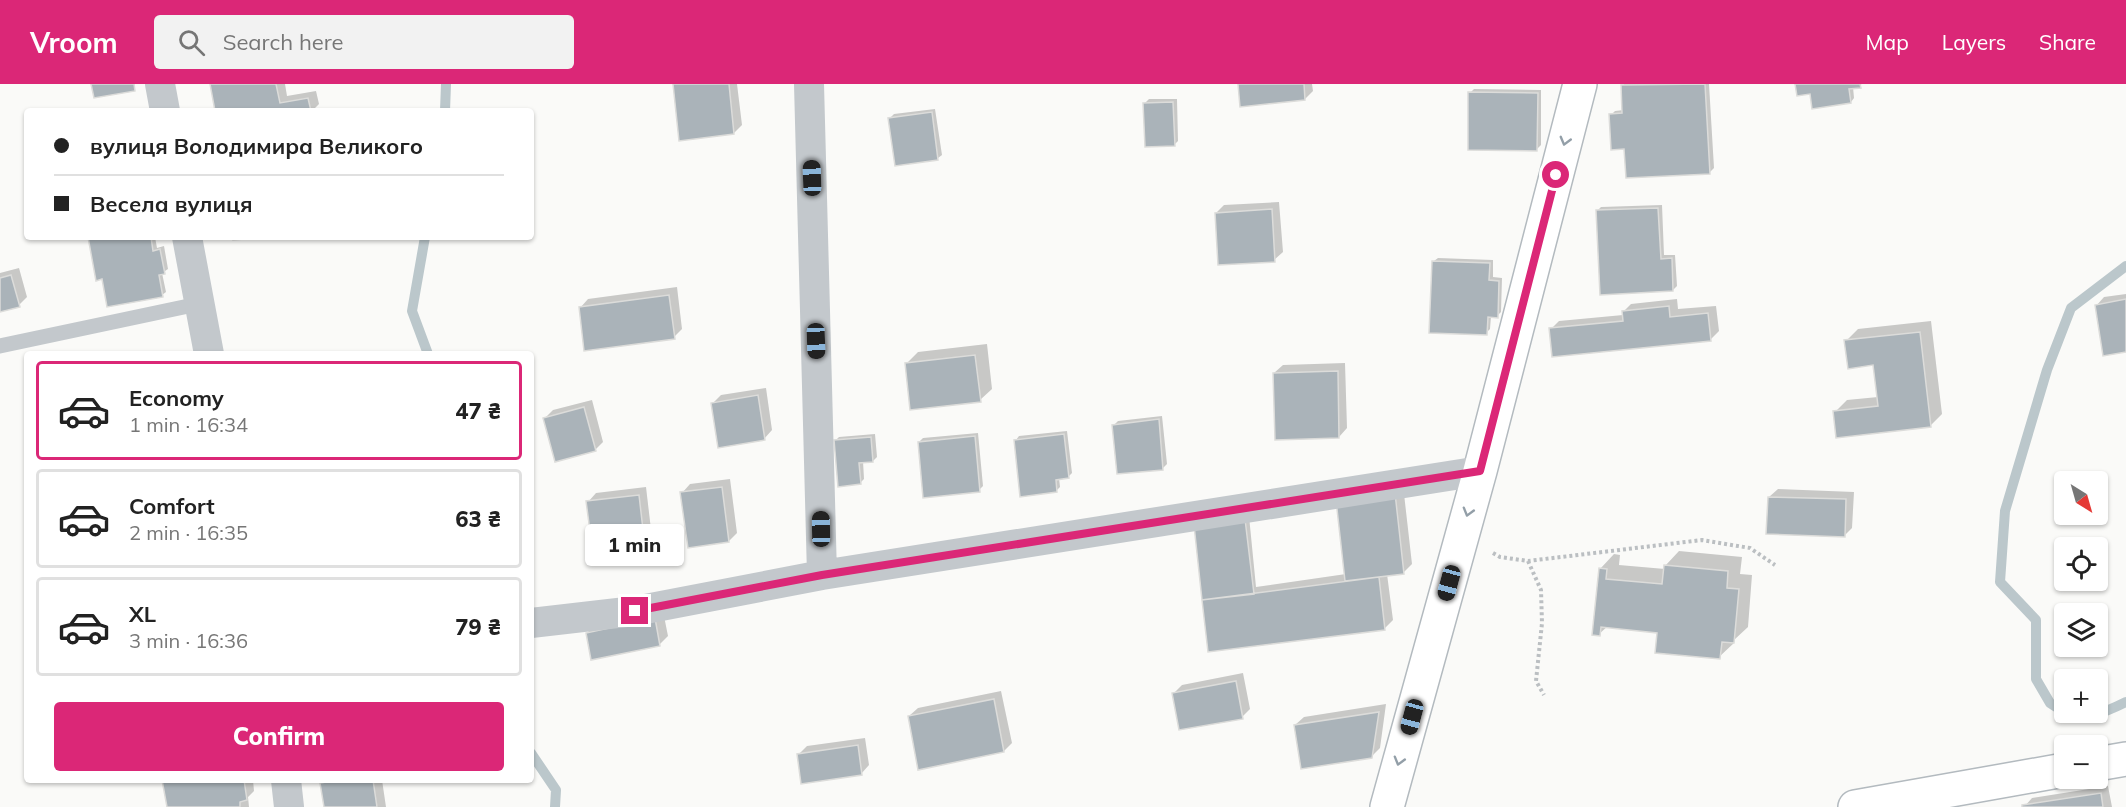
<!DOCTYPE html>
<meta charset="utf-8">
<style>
:root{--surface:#fff;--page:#f2f2f2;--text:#222;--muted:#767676;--line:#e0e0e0;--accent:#db2777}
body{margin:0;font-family:Mulish,sans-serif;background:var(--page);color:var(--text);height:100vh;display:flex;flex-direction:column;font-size:22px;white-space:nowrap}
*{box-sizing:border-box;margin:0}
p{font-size:20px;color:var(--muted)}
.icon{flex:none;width:33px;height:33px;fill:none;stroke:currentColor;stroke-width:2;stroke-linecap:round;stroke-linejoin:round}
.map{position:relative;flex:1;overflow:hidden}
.side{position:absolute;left:24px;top:267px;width:510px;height:432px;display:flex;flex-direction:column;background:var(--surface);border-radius:6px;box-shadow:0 2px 4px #0004}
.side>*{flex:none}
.hud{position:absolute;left:24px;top:24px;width:510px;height:132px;border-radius:6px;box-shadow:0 2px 4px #0004;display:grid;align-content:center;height:132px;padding:0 30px;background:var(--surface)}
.needle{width:39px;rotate:143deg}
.buttons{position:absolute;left:2054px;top:387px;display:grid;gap:12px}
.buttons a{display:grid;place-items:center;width:54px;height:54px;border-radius:6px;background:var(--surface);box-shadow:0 2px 4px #0004;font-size:30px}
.end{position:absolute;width:27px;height:27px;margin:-14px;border:8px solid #db2777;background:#fff;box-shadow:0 0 0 3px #fff}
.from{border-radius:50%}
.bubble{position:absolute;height:42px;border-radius:6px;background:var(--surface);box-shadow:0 2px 4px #0004;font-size:20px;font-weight:800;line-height:42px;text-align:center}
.car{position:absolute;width:18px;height:36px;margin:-18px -9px;border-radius:8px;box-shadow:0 0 4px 2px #0007;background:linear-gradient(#222 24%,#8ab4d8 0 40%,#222 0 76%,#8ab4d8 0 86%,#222 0)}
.hud b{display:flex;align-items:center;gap:21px;height:57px;font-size:22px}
.hud b+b{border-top:2px solid var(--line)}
.hud i{width:15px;height:15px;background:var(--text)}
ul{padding:10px 0 0;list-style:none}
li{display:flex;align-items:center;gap:18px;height:99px;margin:0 12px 9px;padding:0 18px;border:3px solid var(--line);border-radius:6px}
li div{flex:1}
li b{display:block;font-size:22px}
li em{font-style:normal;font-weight:800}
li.active{border-color:var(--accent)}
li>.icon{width:54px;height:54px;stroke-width:1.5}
.action{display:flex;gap:12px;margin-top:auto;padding:12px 30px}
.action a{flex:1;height:69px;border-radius:6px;background:var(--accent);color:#fff;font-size:24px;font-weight:800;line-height:69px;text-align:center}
header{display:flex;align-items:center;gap:36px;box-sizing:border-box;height:84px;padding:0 30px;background:var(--accent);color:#fff}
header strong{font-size:28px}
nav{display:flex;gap:33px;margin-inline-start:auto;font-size:21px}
.search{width:420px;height:54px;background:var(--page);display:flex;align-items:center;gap:15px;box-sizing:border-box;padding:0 21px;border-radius:6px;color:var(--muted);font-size:22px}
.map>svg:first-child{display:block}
</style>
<header>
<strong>Vroom</strong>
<div class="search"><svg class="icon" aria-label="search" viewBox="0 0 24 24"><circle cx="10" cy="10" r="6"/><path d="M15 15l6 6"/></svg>Search here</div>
<nav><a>Map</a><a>Layers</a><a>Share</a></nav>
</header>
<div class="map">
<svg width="2126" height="723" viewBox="0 0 2126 723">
<rect width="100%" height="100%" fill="#fafaf8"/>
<!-- shadow -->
<path fill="#0003" d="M212 0H285L287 12 316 7 319 20 312 27H217Z
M674 0H737L742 41 734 49Z
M1239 0H1312L1313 7 1305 15Z
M1624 0H1709L1714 84 1710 88 1626 63 1611 31 1615 27 1624 26Z
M1797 0H1862L1853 3 1854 14 1851 18 1811 8Z
M1474 5 1541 6V61L1537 65 1470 9Z
M1149 15H1177L1178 57 1174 61 1145 19Z
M935 25 942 71 938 74 890 34 894 30Z
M1279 118 1283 168 1274 176 1216 129 1224 121Z
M1662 121 1664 171H1675L1677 202 1673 206 1597 127 1601 123Z
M89 153H155L157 164 164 162 168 185 162 189 166 208 162 211 104 194Z
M1438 174 1493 176V193L1502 194 1501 228 1497 232H1491L1490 245 1486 249 1434 177Z
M19 184 27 213 19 221 0 226V189Z
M677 203 682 245 674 253 580 224 588 215Z
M2126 210V267L2096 222 2104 213Z
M1677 215 1678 225 1716 222 1719 247 1710 256 1551 245 1559 237 1623 231V228L1631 220Z
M1931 237 1942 330 1930 342 1835 328 1847 316 1878 313 1875 280 1846 257 1858 245Z
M987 260 992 305 980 316 906 280 918 268Z
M1345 279 1347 344 1339 353 1274 289 1283 281Z
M766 304 772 346 764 355 713 319 721 311Z
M592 316 603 358 595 366 545 334 553 326Z
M1162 332 1167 380 1163 384 1114 341 1118 337Z
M1067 347 1072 389 1068 393 1059 394 1060 403 1056 407 1016 356 1019 352Z
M978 349 983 402 979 406 919 358 923 354Z
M875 350 877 373 873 377H863L864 395 860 399 835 357 839 353Z
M730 395 737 449 729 457 682 409 690 400Z
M1403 401 1412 480 1404 488 1387 490 1393 536 1384 545 1209 566 1196 442 1249 432 1256 503 1346 490Z
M646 403 652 454 644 462 588 418 596 409Z
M1778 405 1854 408 1852 444 1844 452 1769 413Z
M1679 467 1742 473 1740 490 1752 491 1748 543 1734 556V559L1719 573 1659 547 1608 542 1599 550 1600 485 1614 470 1620 471 1619 481 1665 485V482Z
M663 527 668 552 660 560 587 549 595 541Z
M1243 589 1250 625 1242 633 1174 609 1182 601Z
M1001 607 1012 659 1004 667 909 632 918 624Z
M1386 620 1380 664 1372 672 1295 641 1304 633Z
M865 654 869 681 861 690 799 670 807 662Z
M164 696H253L254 707 248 713 249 723H168Z
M325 696H382L386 723H325L322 700Z
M2108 702 2112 723H2024L2032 714Z"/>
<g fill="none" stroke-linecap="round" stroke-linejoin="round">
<!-- stream -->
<path stroke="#bbc7cb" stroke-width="10" d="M445 27 446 0
M425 153 412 227 428 270
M2064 628 2050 619 2036 595V536L2000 498 2005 427 2047 286 2071 224 2126 182
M2064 628C2081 640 2110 626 2126 618
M531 669 556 706 555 723"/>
</g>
<!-- building -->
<path fill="#aab3b9" stroke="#dcdcda" stroke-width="1.5" d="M91 0H134L135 7 94 14Z
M210 0H276L280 19 308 14 311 27H215Z
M673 0H729L734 50 679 57Z
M1238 0H1304L1305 16 1240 23Z
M1705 0 1710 90 1626 94 1624 65 1611 66 1609 30 1622 29 1621 1Z
M1795 0H1860L1861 4 1849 5 1851 19 1812 25 1810 10 1797 12Z
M1468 8 1538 9 1537 67 1468 66Z
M1173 18 1175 62 1145 63 1143 19Z
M932 28 938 76 895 82 888 34Z
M1658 124 1661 175 1672 174 1673 207 1600 211 1596 126Z
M1272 125 1275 178 1218 181 1215 129Z
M88 153H151L153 167 160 165 165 190 159 191 163 213 107 223 102 195 96 197Z
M233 153H268L233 156Z
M1432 177 1490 179 1489 196 1499 197 1498 234 1488 233 1487 251 1429 249Z
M11 191 20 223 0 228V194Z
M669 211 675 255 584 267 579 223Z
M2126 215V268L2103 272 2095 221Z
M1669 222 1670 233 1708 229 1711 257 1552 273 1549 244 1623 237 1622 227Z
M1920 248 1931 343 1836 354 1833 327 1878 322 1873 281 1848 285 1844 256Z
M975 271 981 318 910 326 905 279Z
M1338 287 1339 354 1275 356 1273 289Z
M758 311 765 356 718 364 711 319Z
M584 323 596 367 555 378 543 334Z
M1159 335 1163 386 1117 390 1112 341Z
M1064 350 1069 394 1056 396 1057 408 1020 413 1014 356Z
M975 352 980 408 923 414 918 358Z
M871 353 873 378 859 379 861 400 838 403 834 356Z
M722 403 729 458 688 464 680 408Z
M1395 409 1404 490 1345 497 1336 416Z
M639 411 645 463 593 470 586 417Z
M1768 413 1846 415 1845 453 1766 450Z
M1245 435 1254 510 1202 516 1194 441Z
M1664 481 1728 487 1727 504 1739 505 1734 559 1722 558 1720 575 1655 569 1657 549 1601 543 1600 552 1592 551 1599 484 1607 485 1606 495 1662 500Z
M1379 493 1385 546 1208 568 1202 516Z
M655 534 660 562 591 576 586 549Z
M1236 597 1243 635 1179 646 1172 609Z
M994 615 1004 668 918 686 908 632Z
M1379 628 1372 674 1301 685 1294 641Z
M858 661 862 691 801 700 797 670Z
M162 696H244L247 716 240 718V723H167Z
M339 696H373L377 723H324L320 699Z
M2101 709 2103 723H2022V721Z"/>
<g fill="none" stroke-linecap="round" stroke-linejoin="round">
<!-- secondary casing -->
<g stroke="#b3babf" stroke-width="36">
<path id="secondary" d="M2097 680 2126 675
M1387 723 1480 387 1580 0
M1855 723 2064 686"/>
</g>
<!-- path -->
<path stroke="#bbbfc2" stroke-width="4" stroke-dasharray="3 3" stroke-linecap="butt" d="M1493 469 1500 473 1528 477 1702 456 1750 464 1775 481
M1528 477 1541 506 1542 539 1536 597 1544 611"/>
<!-- lane -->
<path stroke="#c3c8cc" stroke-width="15" d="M0 262 198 220"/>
<!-- street -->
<path stroke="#c3c8cc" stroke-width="30" d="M160 0 165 27
M809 0 822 491
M187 153 209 270
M531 539 635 527 822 491 1480 387
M286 696 289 723"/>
<!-- secondary -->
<use href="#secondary" stroke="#fff" stroke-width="33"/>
</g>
<!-- one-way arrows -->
<defs><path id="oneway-chevron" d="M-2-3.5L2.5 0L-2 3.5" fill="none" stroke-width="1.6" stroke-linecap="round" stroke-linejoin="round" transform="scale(1.5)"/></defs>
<g stroke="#939fa8">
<use href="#oneway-chevron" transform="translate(1565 57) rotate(105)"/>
<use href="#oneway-chevron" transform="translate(1468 428) rotate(106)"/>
<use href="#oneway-chevron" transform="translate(1399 677) rotate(106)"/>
</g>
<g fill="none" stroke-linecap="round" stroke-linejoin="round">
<!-- route -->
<path stroke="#db2777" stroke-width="8" d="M635 527 822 491 1480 387 1556 91"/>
</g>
</svg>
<div class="buttons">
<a><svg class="needle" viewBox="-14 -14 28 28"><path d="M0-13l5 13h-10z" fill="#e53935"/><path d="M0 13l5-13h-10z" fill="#767676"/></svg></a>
<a><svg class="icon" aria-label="locate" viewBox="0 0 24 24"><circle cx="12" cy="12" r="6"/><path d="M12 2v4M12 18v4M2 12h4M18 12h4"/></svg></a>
<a><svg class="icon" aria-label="layers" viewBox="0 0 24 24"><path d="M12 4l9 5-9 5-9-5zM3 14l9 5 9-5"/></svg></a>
<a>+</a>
<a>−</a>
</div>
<i class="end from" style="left:1556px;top:91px"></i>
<i class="end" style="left:635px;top:527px"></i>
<div class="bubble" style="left:585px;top:440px;width:99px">1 min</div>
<i class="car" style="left:812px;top:94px;rotate:358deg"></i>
<i class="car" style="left:816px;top:257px;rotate:178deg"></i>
<i class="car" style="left:821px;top:445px;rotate:359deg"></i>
<i class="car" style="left:1449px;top:499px;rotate:195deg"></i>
<i class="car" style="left:1412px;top:633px;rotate:195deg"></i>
<div class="hud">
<b><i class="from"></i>вулиця Володимира Великого</b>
<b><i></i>Весела вулиця</b>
</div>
<section class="side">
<ul>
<li class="active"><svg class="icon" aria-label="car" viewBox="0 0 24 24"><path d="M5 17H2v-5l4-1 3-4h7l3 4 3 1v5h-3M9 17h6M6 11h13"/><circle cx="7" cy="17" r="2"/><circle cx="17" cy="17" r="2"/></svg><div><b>Economy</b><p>1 min · 16:34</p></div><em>47 ₴</em></li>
<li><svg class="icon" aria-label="car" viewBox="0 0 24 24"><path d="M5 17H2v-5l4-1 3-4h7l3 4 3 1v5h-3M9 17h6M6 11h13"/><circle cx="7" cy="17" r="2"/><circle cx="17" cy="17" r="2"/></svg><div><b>Comfort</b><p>2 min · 16:35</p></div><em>63 ₴</em></li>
<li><svg class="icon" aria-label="car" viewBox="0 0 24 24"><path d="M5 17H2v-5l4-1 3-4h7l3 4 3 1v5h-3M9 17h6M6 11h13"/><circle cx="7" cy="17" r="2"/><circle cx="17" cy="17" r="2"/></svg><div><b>XL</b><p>3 min · 16:36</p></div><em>79 ₴</em></li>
</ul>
<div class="action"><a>Confirm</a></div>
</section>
</div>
